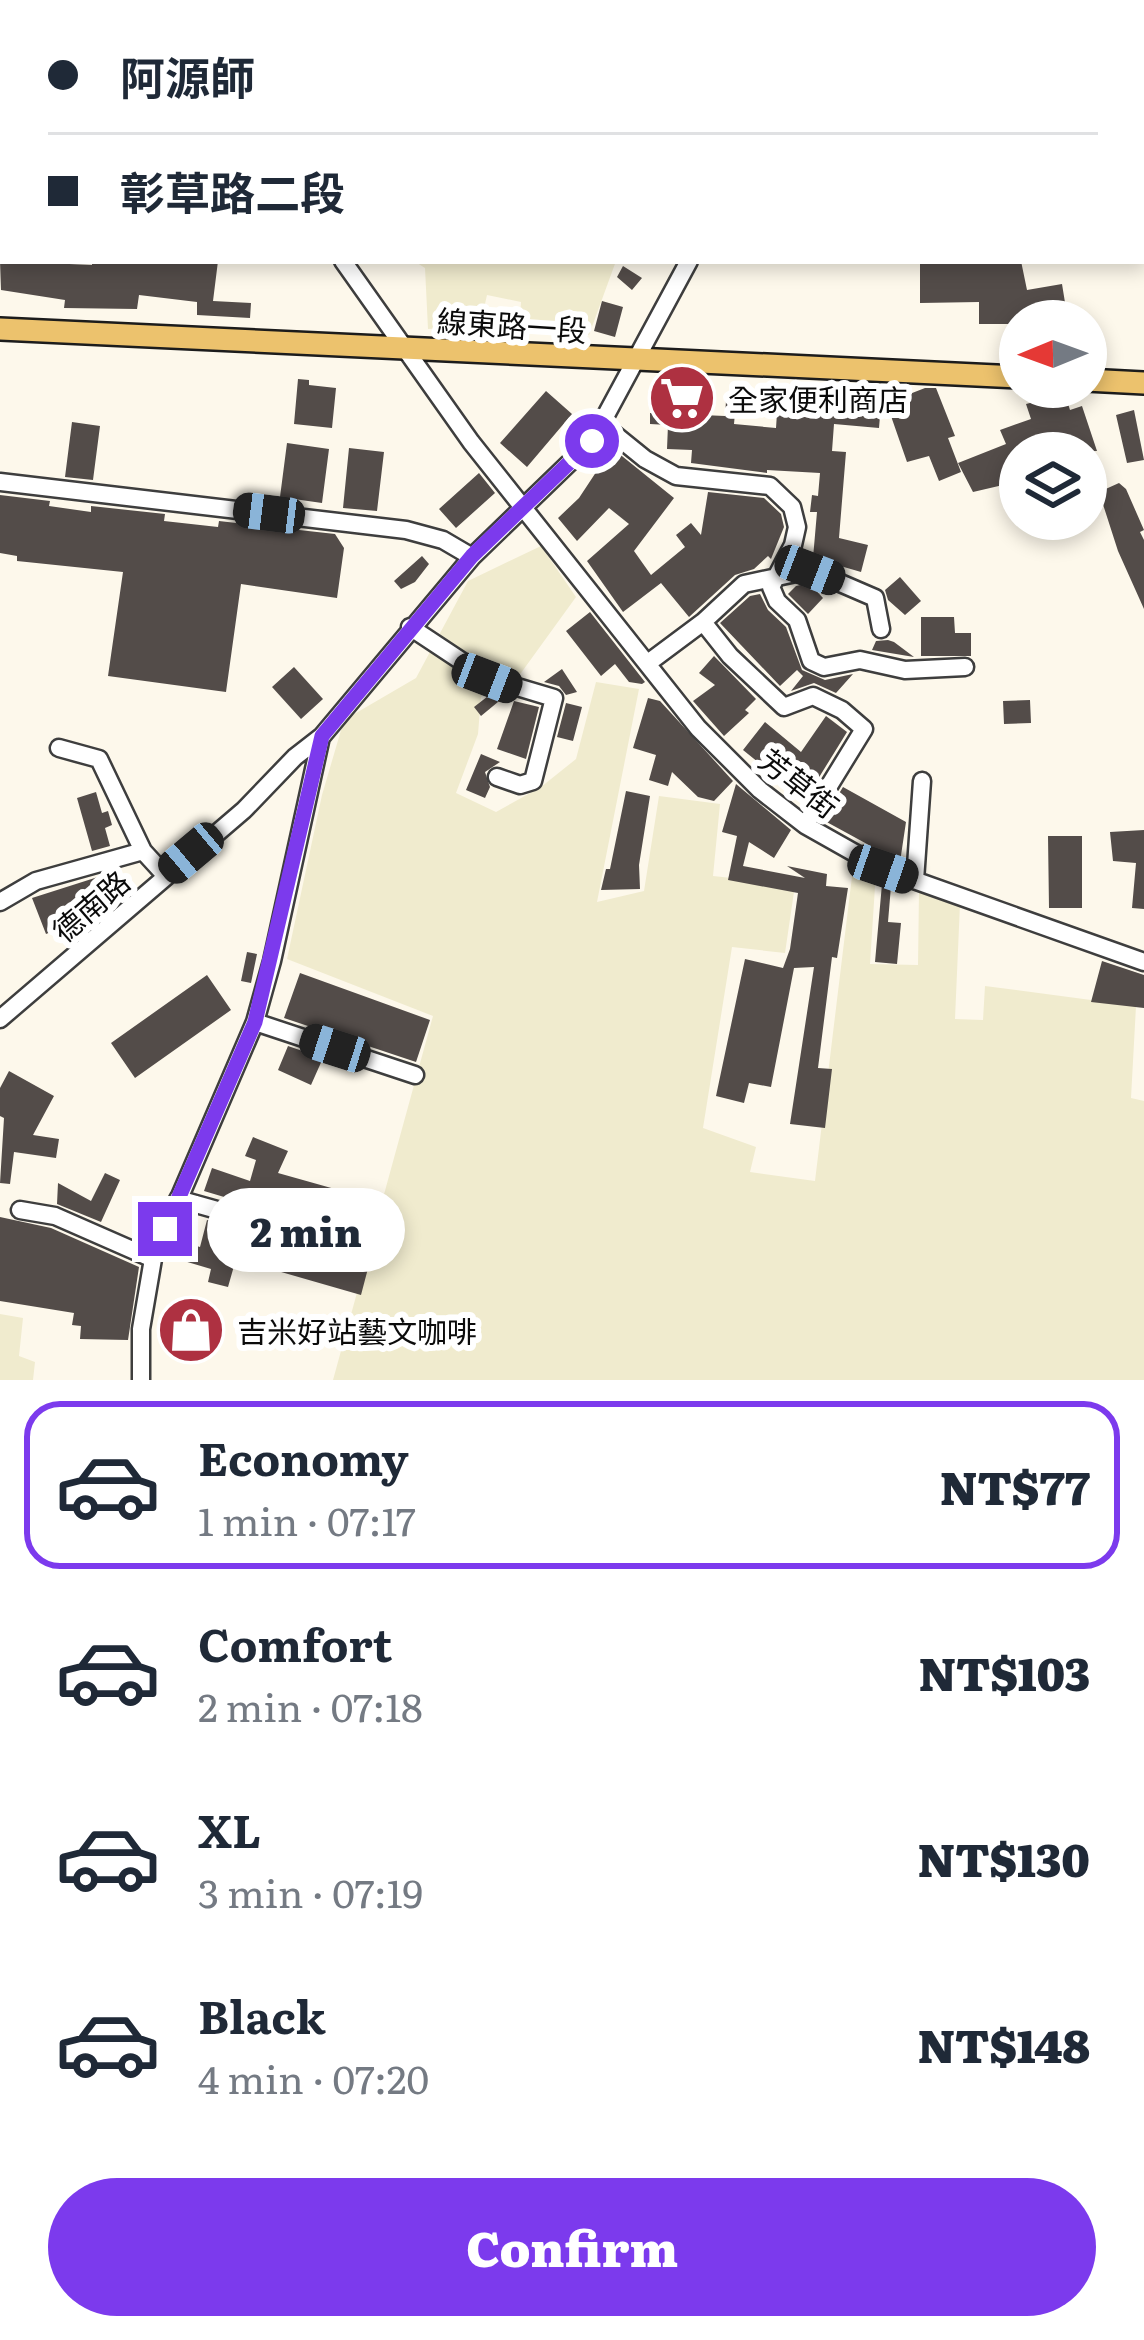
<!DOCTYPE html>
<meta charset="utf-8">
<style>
:root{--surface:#fff;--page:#f6f6f7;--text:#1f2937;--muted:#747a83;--line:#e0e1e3;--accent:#7c3aed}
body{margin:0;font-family:Literata,"Noto Sans TC",serif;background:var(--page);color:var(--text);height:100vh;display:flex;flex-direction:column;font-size:45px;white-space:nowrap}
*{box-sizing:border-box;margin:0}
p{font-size:39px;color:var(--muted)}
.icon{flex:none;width:66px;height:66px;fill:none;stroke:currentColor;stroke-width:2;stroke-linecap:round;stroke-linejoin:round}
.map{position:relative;height:1380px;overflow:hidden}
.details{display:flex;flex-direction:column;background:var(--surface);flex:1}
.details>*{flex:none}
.guide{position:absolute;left:0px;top:0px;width:1146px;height:264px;box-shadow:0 6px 18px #0003;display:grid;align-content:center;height:264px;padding:0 48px;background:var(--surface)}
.needle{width:78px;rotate:269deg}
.controls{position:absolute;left:999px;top:300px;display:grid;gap:24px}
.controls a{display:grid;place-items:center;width:108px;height:108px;border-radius:50%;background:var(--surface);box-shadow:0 6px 18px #0003;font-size:60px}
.end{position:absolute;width:54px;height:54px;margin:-27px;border:15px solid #7c3aed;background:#fff;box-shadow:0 0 0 6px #fff}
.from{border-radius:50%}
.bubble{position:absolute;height:84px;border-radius:42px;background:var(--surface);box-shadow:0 6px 18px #0003;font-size:39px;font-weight:800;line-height:84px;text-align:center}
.car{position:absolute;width:36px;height:72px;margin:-36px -18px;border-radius:15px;box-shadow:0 0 9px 3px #0007;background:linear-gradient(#222 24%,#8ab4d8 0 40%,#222 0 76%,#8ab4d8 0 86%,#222 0)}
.guide b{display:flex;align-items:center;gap:42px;height:114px;font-size:45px}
.guide b+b{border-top:3px solid var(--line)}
.guide i{width:30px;height:30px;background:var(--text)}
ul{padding:21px 0 0;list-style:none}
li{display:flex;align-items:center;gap:36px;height:168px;margin:0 24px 18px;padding:0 24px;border:6px solid transparent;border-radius:36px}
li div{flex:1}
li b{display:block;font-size:45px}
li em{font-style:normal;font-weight:800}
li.active{border-color:var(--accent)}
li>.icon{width:108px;height:108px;stroke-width:1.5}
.primary-button{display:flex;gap:24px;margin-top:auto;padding:24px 48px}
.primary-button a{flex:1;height:138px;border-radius:72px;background:var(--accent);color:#fff;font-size:48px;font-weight:800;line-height:138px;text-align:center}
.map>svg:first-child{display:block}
</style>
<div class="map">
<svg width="1144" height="1380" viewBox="0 0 1144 1380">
<rect width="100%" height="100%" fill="#fdf8eb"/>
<!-- farmland -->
<path fill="#f0ebce" d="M279 0H697L279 3Z
M414 261H616L589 335 520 317 521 302 487 295 480 326 428 329 425 268Z
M541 546 576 597 521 673 481 697 478 734 456 793 496 812 541 787 576 759 596 682 639 689 597 902 644 891 659 796 720 804 713 876 795 885 785 953 732 947 703 1128 756 1147 750 1172 815 1181 854 860 876 871 870 964 918 965 919 891 960 904 955 1019 983 1020 985 986 1136 1006 1131 1098 1144 1101V1380H333L433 1016 287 959 322 795 344 720 416 678 468 581Z
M0 1314 23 1318 19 1356 35 1362 33 1380H0Z"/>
<!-- building -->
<path fill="#534c49" d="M0 261 92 265V261H218L213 301 251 303 250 318 197 315V302L139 295 137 309 64 308 65 300 1 290Z
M1021 261 1027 290 1062 284 1068 321H1020V349H1013L1011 324H979V302L920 303V263Z
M623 266 642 278 632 290 617 277Z
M602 301 623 307 615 337 594 331Z
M298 379 309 380V385L336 388 332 428 294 424Z
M662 387 703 389 702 415 725 416 726 401 736 402 734 424 776 428 778 398 843 402 844 388 882 392 879 428 834 424 832 451 846 452 839 538 868 545 861 572 813 558 817 512H810L812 495 818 496 820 473 767 470V473L691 463 692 450 667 449 668 425 650 424V413H661Z
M925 388H936L955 436 948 438 961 472 939 481 929 456 907 462 884 396 905 389 907 395Z
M546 391 572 414 527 467 500 443Z
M1065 394 1070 410 1082 406 1097 451 1020 453V481L973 492 958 463 1006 444 1000 430 1031 419 1026 404Z
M1134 410 1144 460 1127 463 1116 415Z
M72 422 100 426 93 480 65 477Z
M287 443 329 449 322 503 280 497Z
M349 448 384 452 377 511 343 508Z
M612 448 674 498 634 551 651 575 685 547 676 535 691 523 701 535 708 492 764 498 781 514 784 527 771 559 768 556 754 569 735 575 689 617 661 583 623 612 587 561 629 524 609 508 577 541 558 518 579 498Z
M479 473 495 493 456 528 439 509Z
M1119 483 1126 489 1144 530 1140 532 1144 540V609L1118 551 1099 492Z
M0 495 50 501 49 506 91 512V506L165 514 164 521 218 527 219 521 335 534 344 548 337 598 241 584 226 692 108 676 123 572 17 561V556L0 553Z
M422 556 429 564 415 582 401 589 394 581Z
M900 577 921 601 905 615 888 600 885 590Z
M809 583 823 598 808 614 788 594 796 586Z
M760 594 768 610 786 627 802 670 825 680 853 674 836 693 814 683 791 691 803 676 797 670 780 686 720 623 750 596Z
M590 612 645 682 642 684 629 682 615 664 601 676 566 631Z
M921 617H954L955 633H971V656H921Z
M888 640 894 642 914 657 872 650 876 641Z
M714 656 756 699 745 710 749 713 724 736 693 701 715 685 699 673Z
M294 667 323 699 301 719 272 687Z
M562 669 577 692 566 695 559 686 544 682Z
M492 693 504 697 481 716 474 707Z
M648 698 660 701 733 781 714 801 698 797 672 772 668 786 649 780 656 755 633 748Z
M1030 700 1031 723 1004 724 1003 701Z
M514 701 539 707 526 759 497 749Z
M566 703 582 707 573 741 557 737Z
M826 716 847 732 805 800 743 750 765 722 801 752Z
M481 754 500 762 485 772 490 787 485 798 466 790Z
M736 784 791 830 774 858 749 842 743 866 805 878 787 866 827 874 826 886 848 888 837 958 832 957 818 1068 832 1069 825 1128 790 1124 814 967 794 968 771 1087 749 1083 744 1103 716 1096 745 959 783 968 790 949 798 893 728 880 737 836 722 832Z
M843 787 906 822 900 862 823 820Z
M626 791 650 796 639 865 640 889 601 890 606 869H610Z
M96 792 102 813 108 811 112 825 105 828 110 846 92 851 77 798Z
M1144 830V909L1132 908 1136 863 1113 861 1110 832Z
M1048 836H1082V908H1049Z
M101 876 105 890 78 921 46 934 32 898Z
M882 884 891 886 888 922 901 923 897 964 875 962Z
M247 952 257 954 251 983 241 981Z
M1102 961 1144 975V1008L1091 1002Z
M300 973 430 1020 416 1062 284 1018Z
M207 975 231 1010 135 1078 111 1043Z
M288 1046 323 1058 311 1085 278 1070Z
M9 1071 54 1096 33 1135 59 1139 56 1158 14 1152 10 1184 0 1183 4 1118 0 1116V1088Z
M253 1137 288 1151 278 1173 381 1202 368 1246 359 1237 204 1191 212 1168 250 1181 256 1160 245 1156Z
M105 1173 120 1180 101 1222 57 1204 58 1183 91 1201Z
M0 1217 51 1228 139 1267 128 1340 80 1339 81 1326 72 1325 74 1313 0 1301Z
M207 1220 353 1261 371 1257 361 1295 236 1259 228 1287 208 1282 211 1269 184 1261 190 1244 200 1247Z"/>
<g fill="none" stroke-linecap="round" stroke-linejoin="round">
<!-- minor casing -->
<g stroke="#3e3e3e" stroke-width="21">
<path id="minor" d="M150 0 152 3
M1112 0 1113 3
M776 3 777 0
M1143 70 1144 72
M343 261 471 442 698 728 760 790 805 825 883 869 1144 962
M603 425 645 459 676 476 770 486 792 507 797 527 793 545 771 587 777 601 797 620 811 661 824 667 860 660 905 670 965 667
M0 482 406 530 443 540 472 557
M703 622 730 656 784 707 813 696 842 710 864 729 805 825
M410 627 487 678 554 698 533 781 520 785 497 777
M648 663 703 622 744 584 810 570 875 598 881 629
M59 748 99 759 143 851 165 875
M915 880 922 781
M0 902 36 881 143 851
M0 1019 244 810 295 757 322 736 472 557 592 441 689 261
M255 1022 415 1075
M178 1199 356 1249
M20 1210 55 1216 153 1259
M141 1380V1329L153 1259 255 1022 272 961 321 737"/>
</g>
<!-- major casing -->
<g stroke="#1c1c1c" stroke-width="26">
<path id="major" d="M0 329 1020 377
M1086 380 1144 383"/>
</g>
<!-- minor -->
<use href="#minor" stroke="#fff" stroke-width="16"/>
<!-- major -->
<use href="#major" stroke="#ecc26d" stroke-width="21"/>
</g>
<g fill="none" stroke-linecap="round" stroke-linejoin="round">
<!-- route -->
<path stroke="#7c3aed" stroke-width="15" d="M165 1229 255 1022 322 736 472 556 592 441"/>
</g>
<!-- icons -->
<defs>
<g id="supermarket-disc" transform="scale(3.45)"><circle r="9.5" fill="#ae3141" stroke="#fff"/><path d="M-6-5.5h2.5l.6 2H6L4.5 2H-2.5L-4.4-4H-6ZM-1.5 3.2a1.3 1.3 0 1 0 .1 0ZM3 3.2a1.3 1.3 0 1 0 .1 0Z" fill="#fff"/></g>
<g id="shop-disc" transform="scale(3.45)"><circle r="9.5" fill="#ae3141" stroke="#fff"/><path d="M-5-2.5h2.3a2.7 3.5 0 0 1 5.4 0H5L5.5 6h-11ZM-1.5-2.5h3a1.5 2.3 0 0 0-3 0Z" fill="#fff"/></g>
</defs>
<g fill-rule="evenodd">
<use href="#supermarket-disc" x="682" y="398"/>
<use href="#shop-disc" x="191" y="1330"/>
</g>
<g text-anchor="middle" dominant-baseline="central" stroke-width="12" stroke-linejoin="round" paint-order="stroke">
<!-- street labels -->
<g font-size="30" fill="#0b0b0b" stroke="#fff">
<text transform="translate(512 324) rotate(4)">線東路一段</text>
<text transform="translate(800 782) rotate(38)">芳草街</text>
<text transform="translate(90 905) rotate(-41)">德南路</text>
</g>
<!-- poi labels -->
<g font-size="30" fill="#0b0b0b" stroke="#fff" text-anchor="start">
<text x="728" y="398">全家便利商店</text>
<text x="237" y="1330">吉米好站藝文咖啡</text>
</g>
</g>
</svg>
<div class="controls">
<a><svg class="needle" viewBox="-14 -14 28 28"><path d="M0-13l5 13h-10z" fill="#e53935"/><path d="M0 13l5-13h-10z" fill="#747a83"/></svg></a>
<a><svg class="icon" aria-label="layers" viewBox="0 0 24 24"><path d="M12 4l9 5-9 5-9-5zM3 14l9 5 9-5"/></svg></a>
</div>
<i class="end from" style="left:592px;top:441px"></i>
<i class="end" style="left:165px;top:1229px"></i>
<div class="bubble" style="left:207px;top:1188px;width:198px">2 min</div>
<i class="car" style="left:269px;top:513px;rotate:277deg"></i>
<i class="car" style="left:810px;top:570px;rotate:111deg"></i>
<i class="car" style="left:487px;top:678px;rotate:111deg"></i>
<i class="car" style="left:191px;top:853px;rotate:230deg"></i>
<i class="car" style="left:883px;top:869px;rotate:109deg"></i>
<i class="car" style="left:335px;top:1048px;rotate:288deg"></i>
<div class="guide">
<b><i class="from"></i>阿源師</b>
<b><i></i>彰草路二段</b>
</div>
</div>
<section class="details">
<ul>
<li class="active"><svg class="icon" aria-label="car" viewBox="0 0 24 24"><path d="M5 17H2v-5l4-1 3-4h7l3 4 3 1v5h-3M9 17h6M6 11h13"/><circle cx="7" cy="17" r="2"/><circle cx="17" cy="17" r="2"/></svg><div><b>Economy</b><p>1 min · 07:17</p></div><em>NT$77</em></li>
<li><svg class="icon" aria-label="car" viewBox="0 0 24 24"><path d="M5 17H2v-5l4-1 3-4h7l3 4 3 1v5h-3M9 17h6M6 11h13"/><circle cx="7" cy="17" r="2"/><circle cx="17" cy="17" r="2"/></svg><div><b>Comfort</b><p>2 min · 07:18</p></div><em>NT$103</em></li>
<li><svg class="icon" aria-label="car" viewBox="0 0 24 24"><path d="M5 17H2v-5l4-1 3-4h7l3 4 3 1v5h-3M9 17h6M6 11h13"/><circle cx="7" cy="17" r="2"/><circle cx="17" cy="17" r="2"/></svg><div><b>XL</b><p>3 min · 07:19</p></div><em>NT$130</em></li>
<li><svg class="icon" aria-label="car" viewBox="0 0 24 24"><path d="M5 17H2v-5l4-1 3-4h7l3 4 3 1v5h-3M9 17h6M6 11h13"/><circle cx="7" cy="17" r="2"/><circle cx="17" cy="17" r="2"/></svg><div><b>Black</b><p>4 min · 07:20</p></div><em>NT$148</em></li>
</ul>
<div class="primary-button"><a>Confirm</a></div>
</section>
